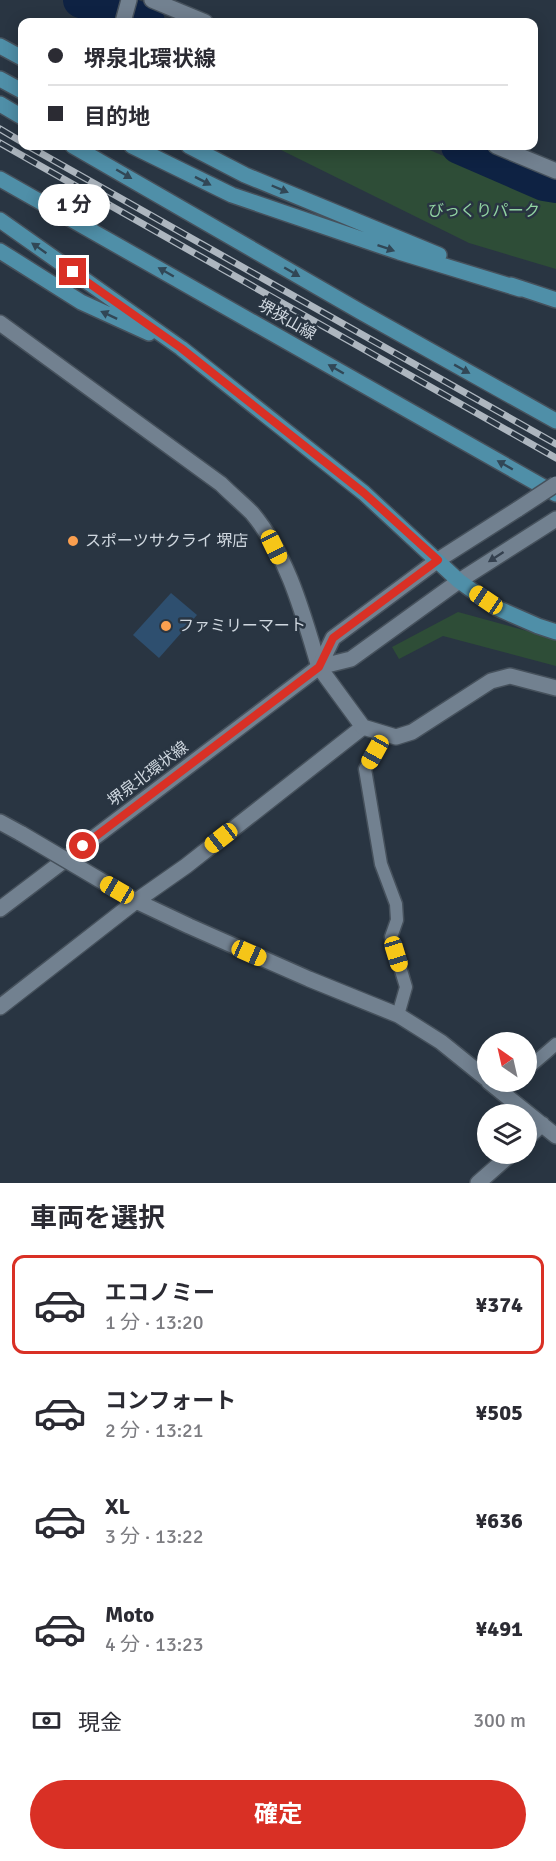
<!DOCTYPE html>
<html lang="ja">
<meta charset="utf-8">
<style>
:root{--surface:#fff;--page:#f7f7f7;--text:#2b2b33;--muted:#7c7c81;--line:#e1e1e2;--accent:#d93025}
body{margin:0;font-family:Signika,"Noto Sans JP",sans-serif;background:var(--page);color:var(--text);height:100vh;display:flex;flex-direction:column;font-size:22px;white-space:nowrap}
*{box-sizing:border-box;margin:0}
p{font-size:20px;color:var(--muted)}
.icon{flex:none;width:33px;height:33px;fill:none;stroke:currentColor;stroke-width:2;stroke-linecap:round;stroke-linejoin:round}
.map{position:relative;height:1183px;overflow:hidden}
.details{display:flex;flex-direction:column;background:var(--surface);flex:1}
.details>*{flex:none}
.hud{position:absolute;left:18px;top:18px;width:520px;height:132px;border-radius:12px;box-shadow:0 3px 15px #0003;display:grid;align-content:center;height:132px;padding:0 30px;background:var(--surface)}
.needle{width:39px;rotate:326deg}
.tools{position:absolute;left:477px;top:1032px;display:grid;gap:12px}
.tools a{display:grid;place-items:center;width:60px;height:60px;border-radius:50%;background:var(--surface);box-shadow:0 3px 15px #0003;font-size:30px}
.end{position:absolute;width:27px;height:27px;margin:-14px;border:8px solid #d93025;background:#fff;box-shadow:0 0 0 3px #fff}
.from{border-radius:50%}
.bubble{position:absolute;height:42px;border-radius:21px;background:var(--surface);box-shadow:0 3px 15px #0003;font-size:20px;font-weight:700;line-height:42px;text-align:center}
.car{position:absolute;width:18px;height:36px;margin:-18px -9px;border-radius:8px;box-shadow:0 0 4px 2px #0007;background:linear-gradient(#f5c518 24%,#345 0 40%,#f5c518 0 76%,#345 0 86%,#f5c518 0)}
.hud b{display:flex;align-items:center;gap:21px;height:57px;font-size:22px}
.hud b+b{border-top:2px solid var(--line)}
.hud i{width:15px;height:15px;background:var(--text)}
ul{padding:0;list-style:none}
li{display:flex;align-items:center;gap:18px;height:99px;margin:0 12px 9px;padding:0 18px;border:3px solid transparent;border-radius:12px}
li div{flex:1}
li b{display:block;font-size:22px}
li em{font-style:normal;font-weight:700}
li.selected{border-color:var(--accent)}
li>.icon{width:54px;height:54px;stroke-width:1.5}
h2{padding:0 30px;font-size:27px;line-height:72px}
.pay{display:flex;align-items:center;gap:15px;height:66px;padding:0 30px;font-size:22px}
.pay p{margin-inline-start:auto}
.action{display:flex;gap:12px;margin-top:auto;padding:12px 30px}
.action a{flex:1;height:69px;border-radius:36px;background:var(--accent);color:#fff;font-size:24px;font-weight:700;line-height:69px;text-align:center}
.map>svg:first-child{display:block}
</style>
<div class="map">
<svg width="556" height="1183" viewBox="0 0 556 1183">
<rect width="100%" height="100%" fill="#293542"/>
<!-- green -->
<path fill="#2e4d37" d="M273 146H420L518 187 552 199 556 198V269L469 243Z
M458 612 556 639V666L443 636 399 659 392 647Z"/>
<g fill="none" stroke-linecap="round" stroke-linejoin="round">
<!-- river -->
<path stroke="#0e2243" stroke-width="36" d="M81 0 147 22
M459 146 544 183 556 185"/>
</g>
<!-- building -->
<path fill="#2e4f6f" d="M171 593 197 615 159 658 133 635Z"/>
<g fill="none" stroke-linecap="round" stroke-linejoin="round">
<!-- lane casing -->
<g stroke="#46515c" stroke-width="15">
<path id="lane" d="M385 735 365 769 381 864 396 904 397 920 391 937 406 987 398 1015
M526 1070 556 1044
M502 1092 513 1082"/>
</g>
<!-- street casing -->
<g stroke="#46515c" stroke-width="18">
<path id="street" d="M152 0 205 22
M123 22 129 0
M496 146 556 171
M0 323 221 484C231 494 242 503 252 513 288 556 303 614 319 667
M0 822 22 834
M117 890 136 901 189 926 309 979 398 1015 441 1042 488 1080
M0 1007 136 901 186 866 363 727
M489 1082 556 1136
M526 1139 542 1124
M478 1183 511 1154"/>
</g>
<!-- secondary casing -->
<g stroke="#46515c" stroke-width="18">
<path id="secondary" d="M319 667 363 727 396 737 412 732 491 681 510 676 556 688
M319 667 333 638 438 560 518 509
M0 909 319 667 351 659 459 581 556 519"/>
</g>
<!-- primary casing -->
<g stroke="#46515c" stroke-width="18">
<path id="primary" d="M0 46 22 58
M0 79 22 91
M0 104 22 117
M73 146 361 312 556 421
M132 146 232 195 399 252 520 289
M189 146 245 175 439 255
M0 179 556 494
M0 220 181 348 364 493 459 581 497 608 538 626 556 632
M0 251 81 302 149 333
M511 285 556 300"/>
</g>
<!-- lane -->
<use href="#lane" stroke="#728190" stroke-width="12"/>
<!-- street -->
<use href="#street" stroke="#728190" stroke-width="15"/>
<!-- secondary -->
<use href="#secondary" stroke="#728190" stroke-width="15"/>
<!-- primary -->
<use href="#primary" stroke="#4f8fa8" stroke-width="15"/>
<!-- rail casing -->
<g stroke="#adb6bf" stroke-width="7">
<path id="rail" d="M0 129 22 142
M0 143 556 458
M28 146 556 444"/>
</g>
<!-- rail -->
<use href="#rail" stroke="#293542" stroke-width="4.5" stroke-dasharray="14" stroke-linecap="butt"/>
<!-- street-bridge casing -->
<g stroke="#46515c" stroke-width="18" stroke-linecap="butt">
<path id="street-bridge" d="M22 834 117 890"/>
</g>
<!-- secondary-bridge casing -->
<g stroke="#46515c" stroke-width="18" stroke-linecap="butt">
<path id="secondary-bridge" d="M518 509 556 484"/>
</g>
<!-- street-bridge -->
<use href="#street-bridge" stroke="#728190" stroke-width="15"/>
<!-- secondary-bridge -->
<use href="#secondary-bridge" stroke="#728190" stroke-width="15"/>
</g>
<!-- one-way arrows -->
<defs><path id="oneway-solid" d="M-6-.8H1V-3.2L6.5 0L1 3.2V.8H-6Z" transform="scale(1.5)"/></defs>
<g fill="#314756">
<use href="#oneway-solid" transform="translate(124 174) rotate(30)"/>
<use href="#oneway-solid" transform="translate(203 181) rotate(27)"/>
<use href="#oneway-solid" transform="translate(280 189) rotate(23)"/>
<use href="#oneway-solid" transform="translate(39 248) rotate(-145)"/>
<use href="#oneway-solid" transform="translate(386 248) rotate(19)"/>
<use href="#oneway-solid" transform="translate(166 272) rotate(-150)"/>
<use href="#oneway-solid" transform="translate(292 272) rotate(30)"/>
<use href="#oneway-solid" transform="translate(109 315) rotate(-155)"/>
<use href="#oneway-solid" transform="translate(336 369) rotate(-150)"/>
<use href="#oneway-solid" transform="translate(462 369) rotate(29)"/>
<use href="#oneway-solid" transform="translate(505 465) rotate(-150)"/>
</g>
<use fill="#34404e" href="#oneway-solid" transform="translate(496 557) rotate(147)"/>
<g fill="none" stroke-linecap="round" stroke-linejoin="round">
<!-- route -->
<path stroke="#d93025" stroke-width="8" d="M73 272 181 348 364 493 438 560 333 638 319 667 83 846"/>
</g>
<!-- markers -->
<g fill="#fa9f4f" stroke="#293542" stroke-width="2">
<circle cx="73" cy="541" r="6"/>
<circle cx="166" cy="626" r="6"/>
</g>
<g text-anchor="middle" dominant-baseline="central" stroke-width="5" stroke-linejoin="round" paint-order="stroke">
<!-- park labels -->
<g font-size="16" fill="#91d3a2" stroke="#293542">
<text x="484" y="211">びっくりパーク</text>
</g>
<!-- street labels -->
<g font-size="16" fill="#cfd7df" stroke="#293542">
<text transform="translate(287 320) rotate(30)">堺狭山線</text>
<text transform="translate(148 774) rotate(-37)">堺泉北環状線</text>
</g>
<!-- poi labels -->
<g font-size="16" fill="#cfd7df" stroke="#293542" text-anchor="start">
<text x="85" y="541">スポーツサクライ 堺店</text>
<text x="178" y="626">ファミリーマート</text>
</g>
</g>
</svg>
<div class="tools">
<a><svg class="needle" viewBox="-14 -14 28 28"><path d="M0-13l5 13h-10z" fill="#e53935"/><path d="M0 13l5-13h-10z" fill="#7c7c81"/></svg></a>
<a><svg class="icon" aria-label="layers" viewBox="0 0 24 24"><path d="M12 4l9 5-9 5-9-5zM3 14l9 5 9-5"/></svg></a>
</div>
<i class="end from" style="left:83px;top:846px"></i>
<i class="end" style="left:73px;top:272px"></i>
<div class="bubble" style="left:38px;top:184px;width:72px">1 分</div>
<i class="car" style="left:274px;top:547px;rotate:154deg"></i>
<i class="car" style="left:486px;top:600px;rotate:304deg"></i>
<i class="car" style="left:375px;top:752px;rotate:209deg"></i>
<i class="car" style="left:221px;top:838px;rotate:232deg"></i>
<i class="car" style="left:117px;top:890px;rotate:300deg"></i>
<i class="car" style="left:249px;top:953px;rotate:114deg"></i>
<i class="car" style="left:396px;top:954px;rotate:163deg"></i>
<div class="hud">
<b><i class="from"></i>堺泉北環状線</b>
<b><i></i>目的地</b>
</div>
</div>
<section class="details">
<h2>車両を選択</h2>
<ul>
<li class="selected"><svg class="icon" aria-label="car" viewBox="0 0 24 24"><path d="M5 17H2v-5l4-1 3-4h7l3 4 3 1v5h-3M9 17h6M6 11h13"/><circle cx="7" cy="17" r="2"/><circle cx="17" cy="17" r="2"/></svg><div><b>エコノミー</b><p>1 分 · 13:20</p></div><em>¥374</em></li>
<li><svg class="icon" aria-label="car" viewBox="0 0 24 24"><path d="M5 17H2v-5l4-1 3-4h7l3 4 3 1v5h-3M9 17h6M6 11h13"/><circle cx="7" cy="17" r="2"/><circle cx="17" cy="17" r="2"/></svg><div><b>コンフォート</b><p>2 分 · 13:21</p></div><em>¥505</em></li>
<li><svg class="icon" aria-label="car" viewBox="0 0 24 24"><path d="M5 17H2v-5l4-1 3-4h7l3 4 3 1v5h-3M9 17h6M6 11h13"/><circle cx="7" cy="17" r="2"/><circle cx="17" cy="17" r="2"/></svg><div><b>XL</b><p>3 分 · 13:22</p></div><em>¥636</em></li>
<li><svg class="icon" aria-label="car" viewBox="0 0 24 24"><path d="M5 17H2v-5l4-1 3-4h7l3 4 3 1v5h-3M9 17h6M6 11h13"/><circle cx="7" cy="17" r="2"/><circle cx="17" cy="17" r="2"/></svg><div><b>Moto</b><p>4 分 · 13:23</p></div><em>¥491</em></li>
</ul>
<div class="pay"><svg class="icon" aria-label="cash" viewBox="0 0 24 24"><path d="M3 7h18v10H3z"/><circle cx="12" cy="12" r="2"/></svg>現金<p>300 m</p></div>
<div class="action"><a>確定</a></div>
</section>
